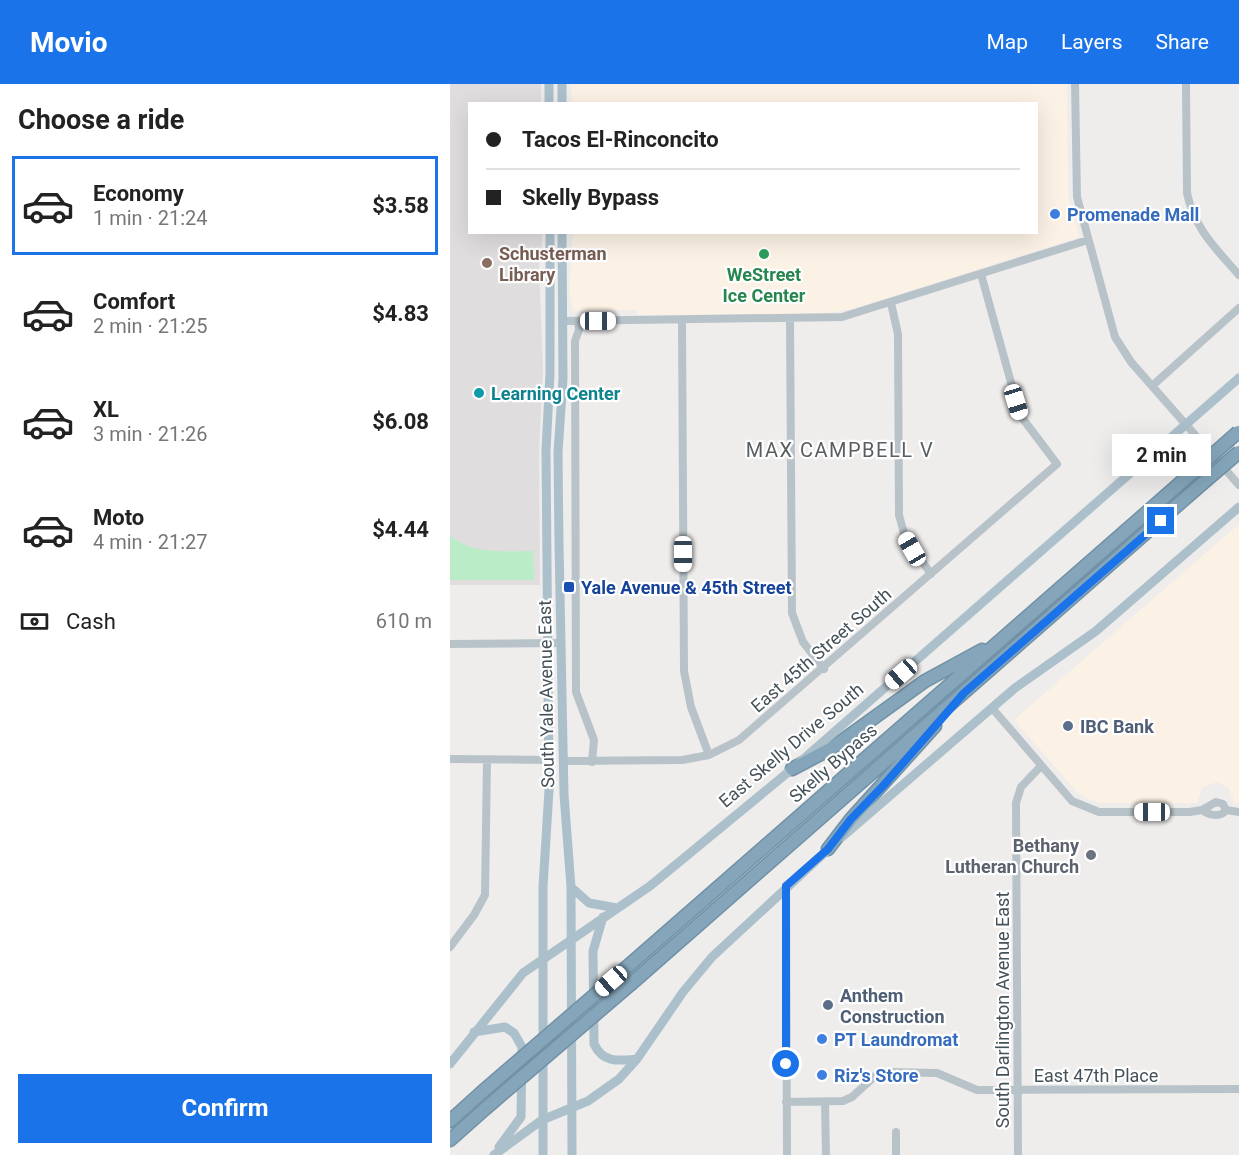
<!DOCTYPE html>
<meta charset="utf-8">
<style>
:root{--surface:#fff;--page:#f2f2f2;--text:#222;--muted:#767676;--line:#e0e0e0;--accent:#1a73e8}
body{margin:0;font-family:Roboto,sans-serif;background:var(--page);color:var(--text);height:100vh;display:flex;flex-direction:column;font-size:22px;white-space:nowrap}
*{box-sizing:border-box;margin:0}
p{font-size:20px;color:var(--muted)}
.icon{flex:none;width:33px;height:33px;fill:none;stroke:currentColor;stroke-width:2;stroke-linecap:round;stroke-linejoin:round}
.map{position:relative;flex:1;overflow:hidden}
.details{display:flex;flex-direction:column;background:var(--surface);width:450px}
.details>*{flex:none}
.hud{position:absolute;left:18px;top:18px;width:570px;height:132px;border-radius:0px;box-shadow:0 6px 24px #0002;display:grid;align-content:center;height:132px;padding:0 18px;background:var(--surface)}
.end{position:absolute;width:27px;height:27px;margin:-14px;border:8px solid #1a73e8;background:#fff;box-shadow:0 0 0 3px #fff}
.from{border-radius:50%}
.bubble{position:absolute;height:42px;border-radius:0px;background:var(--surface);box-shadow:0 6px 24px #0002;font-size:20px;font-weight:700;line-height:42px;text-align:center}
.car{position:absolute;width:18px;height:36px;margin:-18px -9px;border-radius:8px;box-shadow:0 0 4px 2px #0007;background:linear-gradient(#fff 24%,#345 0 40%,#fff 0 76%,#345 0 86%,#fff 0)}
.hud b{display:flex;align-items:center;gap:21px;height:57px;font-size:22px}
.hud b+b{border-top:2px solid var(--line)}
.hud i{width:15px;height:15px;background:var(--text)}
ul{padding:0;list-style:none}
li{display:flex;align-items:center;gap:18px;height:99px;margin:0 12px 9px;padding:0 6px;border:3px solid transparent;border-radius:0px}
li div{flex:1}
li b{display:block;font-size:22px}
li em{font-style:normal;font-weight:700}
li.on{border-color:var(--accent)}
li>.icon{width:54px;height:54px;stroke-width:1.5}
h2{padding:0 18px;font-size:27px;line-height:72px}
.pay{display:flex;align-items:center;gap:15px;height:66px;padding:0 18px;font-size:22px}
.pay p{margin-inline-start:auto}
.primary-button{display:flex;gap:12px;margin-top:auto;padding:12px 18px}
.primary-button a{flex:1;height:69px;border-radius:0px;background:var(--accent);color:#fff;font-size:24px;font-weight:700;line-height:69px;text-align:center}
header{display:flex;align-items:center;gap:36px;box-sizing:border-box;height:84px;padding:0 30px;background:var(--accent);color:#fff}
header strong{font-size:28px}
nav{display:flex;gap:33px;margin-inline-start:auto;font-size:21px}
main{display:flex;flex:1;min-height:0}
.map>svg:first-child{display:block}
</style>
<header>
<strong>Movio</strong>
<nav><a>Map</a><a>Layers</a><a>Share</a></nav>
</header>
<main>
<section class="details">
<h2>Choose a ride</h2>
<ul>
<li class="on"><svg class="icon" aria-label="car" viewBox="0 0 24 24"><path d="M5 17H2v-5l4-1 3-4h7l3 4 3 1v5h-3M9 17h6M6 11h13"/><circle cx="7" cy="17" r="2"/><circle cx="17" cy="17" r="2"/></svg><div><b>Economy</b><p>1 min · 21:24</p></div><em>$3.58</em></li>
<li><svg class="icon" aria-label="car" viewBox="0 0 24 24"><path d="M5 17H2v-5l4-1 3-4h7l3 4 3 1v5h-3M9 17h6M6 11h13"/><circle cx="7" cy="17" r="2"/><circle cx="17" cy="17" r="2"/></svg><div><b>Comfort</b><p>2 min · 21:25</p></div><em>$4.83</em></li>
<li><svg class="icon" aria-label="car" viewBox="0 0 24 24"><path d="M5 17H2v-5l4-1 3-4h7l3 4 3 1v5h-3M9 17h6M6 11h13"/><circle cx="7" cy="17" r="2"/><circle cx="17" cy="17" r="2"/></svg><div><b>XL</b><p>3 min · 21:26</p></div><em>$6.08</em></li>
<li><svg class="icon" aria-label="car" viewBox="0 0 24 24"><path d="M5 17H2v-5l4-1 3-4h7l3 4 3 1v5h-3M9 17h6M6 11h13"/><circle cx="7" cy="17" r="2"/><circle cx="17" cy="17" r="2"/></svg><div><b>Moto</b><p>4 min · 21:27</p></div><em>$4.44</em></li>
</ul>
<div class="pay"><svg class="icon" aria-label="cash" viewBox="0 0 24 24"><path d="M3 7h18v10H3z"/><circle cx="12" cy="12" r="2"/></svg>Cash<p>610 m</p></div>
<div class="primary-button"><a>Confirm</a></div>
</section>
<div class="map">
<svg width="789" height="1071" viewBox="0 0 789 1071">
<rect width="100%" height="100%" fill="#efecec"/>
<!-- commercial -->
<path fill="#fbf1e4" d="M121 0H617L618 111 630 153 402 225 373 230 187 231V226L123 227 119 208 123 149 586 148V20H122Z
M789 440V719H784L779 704 767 698 752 704 747 719H650L637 715 627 708 564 636Z"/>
<!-- education -->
<path fill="#e0ddde" d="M0 0H91V19L20 20V148L93 149 89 181 93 285 89 367 90 501H0Z"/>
<!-- green -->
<path fill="#baedc7" d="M0 451C20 471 57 467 83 467L84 496H0Z"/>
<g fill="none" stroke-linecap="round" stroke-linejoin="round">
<!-- highway casing -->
<g stroke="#7091a6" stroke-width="15">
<path id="highway" d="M342 685 382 664 475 597 532 566
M378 765 401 735 485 642
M177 883 736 394
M182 899 746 405
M0 1037 31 1009
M0 1056 36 1024"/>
</g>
<!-- minor -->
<path stroke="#b8c3c9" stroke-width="8" d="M625 0 627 113 665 253 681 278 789 401
M736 0 737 109C744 144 766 165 789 191
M441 219 448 250 449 431 455 453 481 490
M340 236 342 529 353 558 374 585
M113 237 392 233 638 156
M128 237 129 246 125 257 126 608 144 656 142 678
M232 237 234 587 241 623 259 671
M702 302 789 224
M0 560 111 559
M542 624 622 717 649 728H740L752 726 766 718 773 720 776 726
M0 675 99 676
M113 677 232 676 259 671 289 656 607 380 570 331 531 190
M752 726C758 731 771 734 776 726L789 728
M336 802 337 1071
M0 863 24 831 35 811 37 676
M336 1018 393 1017 402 1013 425 992 438 988 487 989 527 1006 789 1005
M375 1018 376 1071
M446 1071V1048
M568 1071 566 719 571 703 591 682"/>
<!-- major -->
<path stroke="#acc0cb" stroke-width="9" d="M99 0V20
M112 0V20
M112 148 113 295 108 368 109 460 114 711 121 803 122 1071
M392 753 565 604 646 547 789 423
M121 803 139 819 167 824
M153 833 143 867 144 960C153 979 168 977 187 975
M24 948 55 943 64 949 72 963 71 1033 49 1063
M0 980 73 889 200 802 342 685 789 294
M44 1071 92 1036 138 1017 169 995 187 975 233 908 262 873 382 762
M93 1071V803L99 706 96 366 100 290V148"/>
<!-- highway -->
<use href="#highway" stroke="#85a6ba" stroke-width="12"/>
<!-- highway-bridge casing -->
<g stroke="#7091a6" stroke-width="15" stroke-linecap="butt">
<path id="highway-bridge" d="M736 394 788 348
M746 405 789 368
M31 1009 177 883
M36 1024 182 899"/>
</g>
<!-- highway-bridge -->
<use href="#highway-bridge" stroke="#85a6ba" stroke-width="12"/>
</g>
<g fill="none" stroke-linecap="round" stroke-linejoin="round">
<!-- route -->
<path stroke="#1a73e8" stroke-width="8" d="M336 980V802L378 765 401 735 433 702 514 609 711 437"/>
</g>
<!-- markers -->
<g fill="#3f7fe0" stroke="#fff" stroke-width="2">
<circle cx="605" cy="130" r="6"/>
<circle cx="372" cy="955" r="6"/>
<circle cx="372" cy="991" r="6"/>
</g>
<circle fill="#2e9e5b" stroke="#fff" stroke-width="2" cx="314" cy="170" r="6"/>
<circle fill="#8d6e63" stroke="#fff" stroke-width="2" cx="37" cy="179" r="6"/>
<circle fill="#0f9aa8" stroke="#fff" stroke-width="2" cx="29" cy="309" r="6"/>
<rect fill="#1a4fb4" stroke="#fff" stroke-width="2" x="113" y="497" width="12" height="12" rx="3"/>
<g fill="#5c6f8a" stroke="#fff" stroke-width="2">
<circle cx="618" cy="642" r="6"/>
<circle cx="378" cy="921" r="6"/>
</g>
<circle fill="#6b7280" stroke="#fff" stroke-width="2" cx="641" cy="771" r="6"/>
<g text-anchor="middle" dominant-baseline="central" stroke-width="4.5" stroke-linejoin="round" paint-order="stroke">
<!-- shop labels -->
<g font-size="18" font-weight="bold" fill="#366cbe" stroke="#fff" text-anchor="start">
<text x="617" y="130">Promenade Mall</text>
<text x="384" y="955">PT Laundromat</text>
<text x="384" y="991">Riz's Store</text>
</g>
<!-- education labels -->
<g font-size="18" font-weight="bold" fill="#785e54" stroke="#fff" text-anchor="start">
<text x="49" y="169">Schusterman<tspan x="49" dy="21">Library</tspan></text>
</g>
<!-- leisure labels -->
<g font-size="18" font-weight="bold" fill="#27864d" stroke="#fff">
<text x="314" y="190">WeStreet<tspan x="314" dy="21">Ice Center</tspan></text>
</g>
<!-- culture labels -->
<g font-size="18" font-weight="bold" fill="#0d838f" stroke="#fff" text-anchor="start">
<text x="41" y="309">Learning Center</text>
</g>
<!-- transit labels -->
<g font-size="18" font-weight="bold" fill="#164399" stroke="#fff" text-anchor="start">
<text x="131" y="503">Yale Avenue &amp; 45th Street</text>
</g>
<!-- street labels -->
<g font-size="18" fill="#455259" stroke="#fff">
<text transform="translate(371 566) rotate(-41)">East 45th Street South</text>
<text transform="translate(96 610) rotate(-91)">South Yale Avenue East</text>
<text transform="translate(341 661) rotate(-40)">East Skelly Drive South</text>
<text transform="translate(383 679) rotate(-41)">Skelly Bypass</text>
<text transform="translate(552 926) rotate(-90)">South Darlington Avenue East</text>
<text x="646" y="991">East 47th Place</text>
</g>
<!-- service labels -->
<g font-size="18" font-weight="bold" fill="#4e5e75" stroke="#fff" text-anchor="start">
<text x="630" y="642">IBC Bank</text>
<text x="390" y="911">Anthem<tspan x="390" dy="21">Construction</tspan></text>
</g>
<!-- worship labels -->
<g font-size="18" font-weight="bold" fill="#5b616d" stroke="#fff" text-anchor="end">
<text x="629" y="761">Bethany<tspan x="629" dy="21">Lutheran Church</tspan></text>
</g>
<!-- neighbourhood labels -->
<g font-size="20" letter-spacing="1.5" fill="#595e61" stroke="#fff">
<text x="390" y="366">MAX CAMPBELL V</text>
</g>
</g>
</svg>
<i class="end from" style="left:336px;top:980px"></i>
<i class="end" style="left:711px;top:437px"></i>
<div class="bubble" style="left:662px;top:350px;width:99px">2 min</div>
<i class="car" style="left:148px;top:237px;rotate:90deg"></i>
<i class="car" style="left:566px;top:318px;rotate:163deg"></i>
<i class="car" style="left:462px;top:465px;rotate:330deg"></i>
<i class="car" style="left:233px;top:470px;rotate:180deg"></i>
<i class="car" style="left:451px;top:590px;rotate:229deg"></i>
<i class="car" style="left:702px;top:728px;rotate:270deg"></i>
<i class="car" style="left:161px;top:897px;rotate:229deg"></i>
<div class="hud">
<b><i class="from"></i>Tacos El-Rinconcito</b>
<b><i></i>Skelly Bypass</b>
</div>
</div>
</main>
